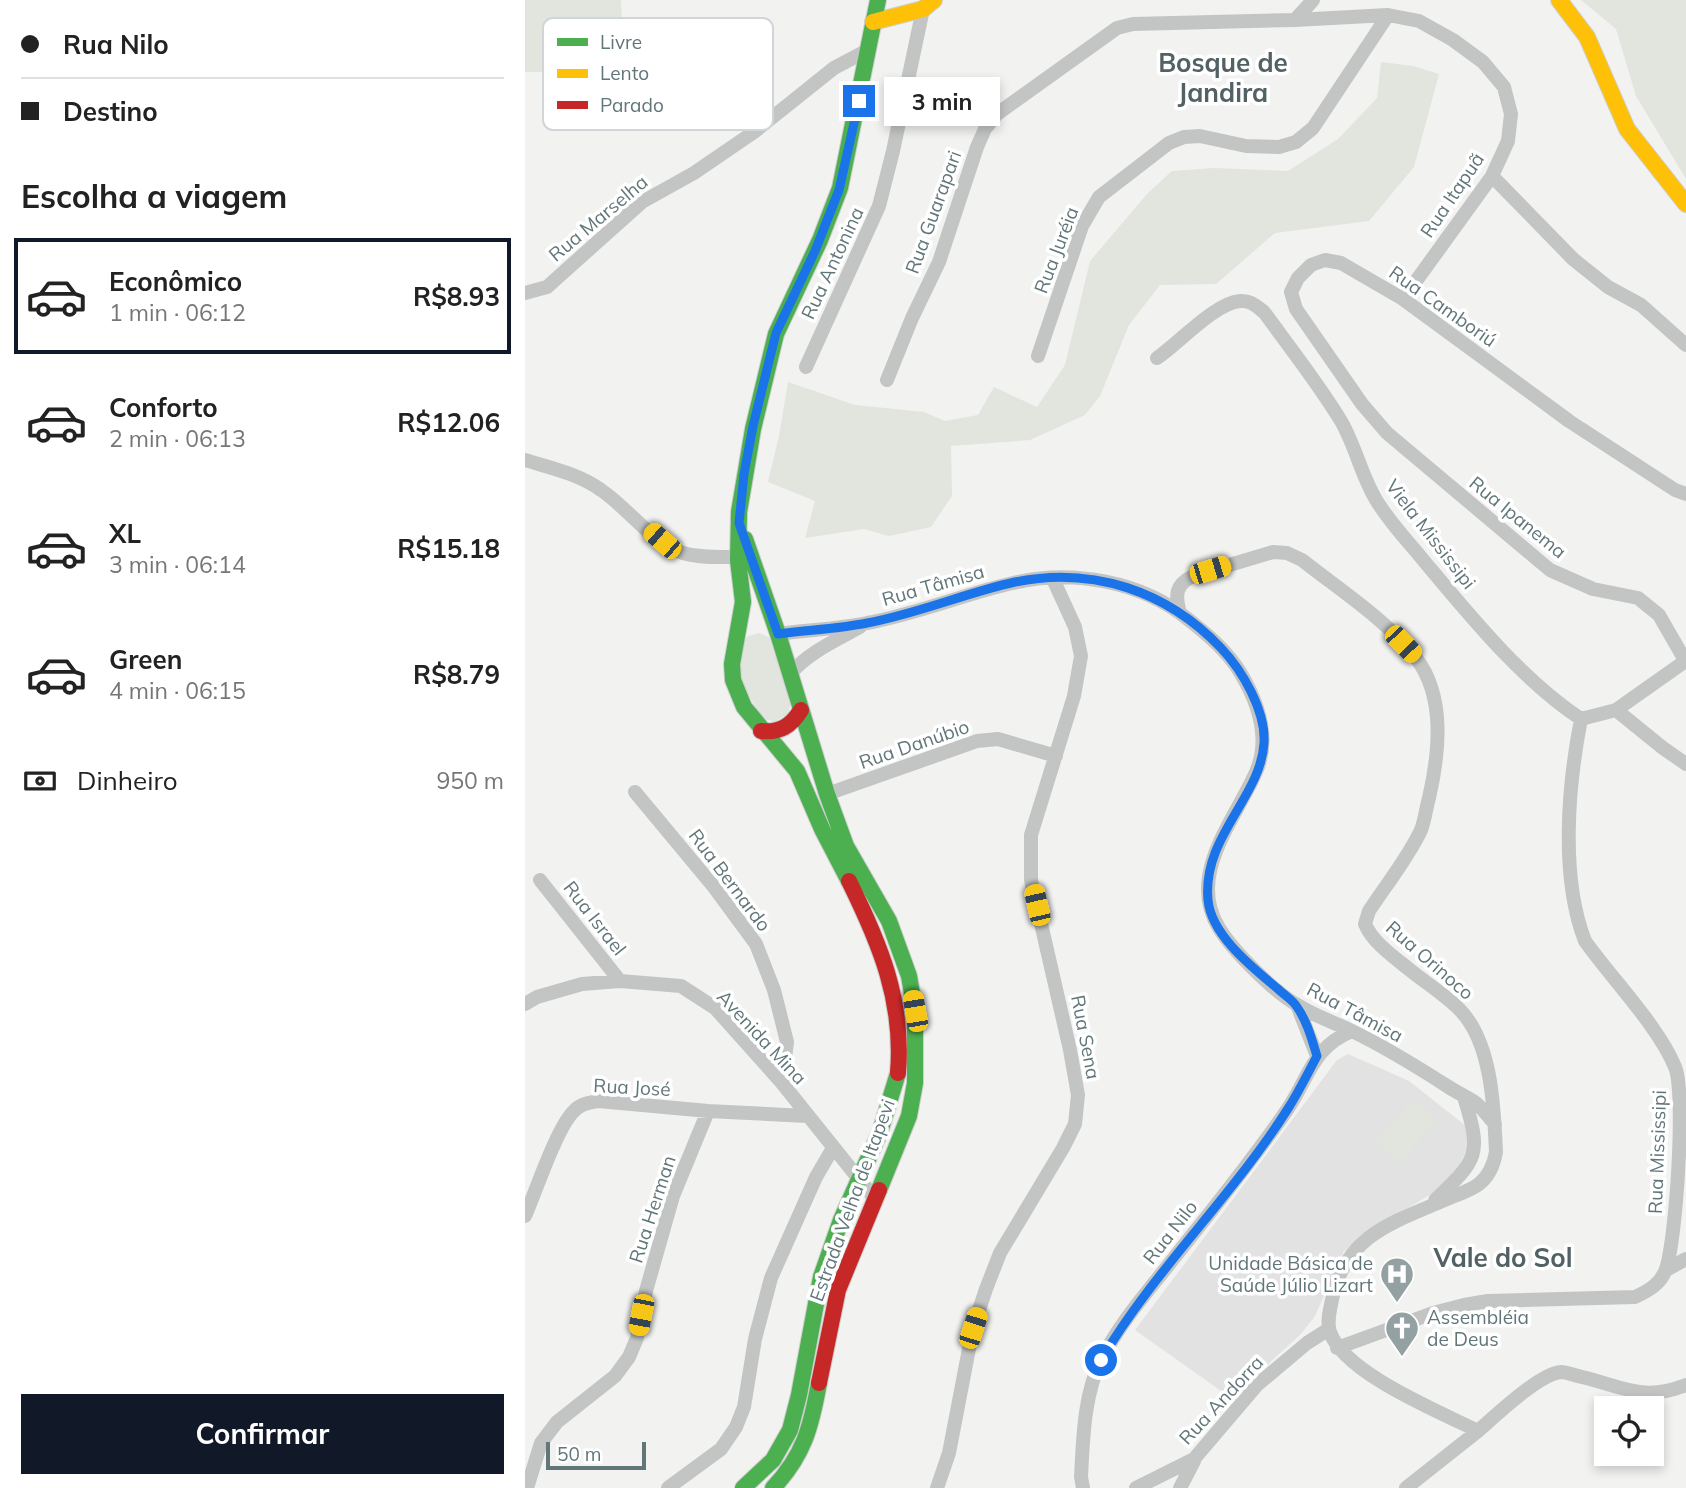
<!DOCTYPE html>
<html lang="pt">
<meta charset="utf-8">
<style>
:root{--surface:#fff;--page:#f2f2f2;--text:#222;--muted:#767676;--line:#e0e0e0;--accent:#111827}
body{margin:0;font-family:Mulish,sans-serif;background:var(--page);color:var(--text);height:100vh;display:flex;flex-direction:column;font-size:26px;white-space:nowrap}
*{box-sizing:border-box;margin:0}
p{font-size:23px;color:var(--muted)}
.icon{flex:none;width:38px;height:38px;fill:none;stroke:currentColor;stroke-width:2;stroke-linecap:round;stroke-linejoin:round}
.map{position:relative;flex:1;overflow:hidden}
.details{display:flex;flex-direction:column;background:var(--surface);width:525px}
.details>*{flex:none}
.guide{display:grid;align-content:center;height:154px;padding:0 21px;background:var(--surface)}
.fabs{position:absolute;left:1069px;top:1396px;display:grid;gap:14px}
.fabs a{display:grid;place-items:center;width:70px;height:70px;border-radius:0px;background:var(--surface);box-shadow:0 4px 10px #0003;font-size:35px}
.scale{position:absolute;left:21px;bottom:18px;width:100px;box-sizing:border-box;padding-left:7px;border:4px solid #617679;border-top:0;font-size:19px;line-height:24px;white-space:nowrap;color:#617679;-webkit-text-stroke:5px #fff;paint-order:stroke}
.end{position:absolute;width:32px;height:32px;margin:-16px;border:9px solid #1a73e8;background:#fff;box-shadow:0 0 0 4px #fff}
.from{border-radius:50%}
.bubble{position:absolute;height:49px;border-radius:0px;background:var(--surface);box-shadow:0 4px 10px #0003;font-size:23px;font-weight:700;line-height:49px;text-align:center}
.car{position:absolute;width:21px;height:42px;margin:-21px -10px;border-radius:9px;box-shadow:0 0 5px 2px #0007;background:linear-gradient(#f5c518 24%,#345 0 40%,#f5c518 0 76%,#345 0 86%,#f5c518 0)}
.guide b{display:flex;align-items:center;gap:24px;height:66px;font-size:26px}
.guide b+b{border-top:2px solid var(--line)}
.guide i{width:18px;height:18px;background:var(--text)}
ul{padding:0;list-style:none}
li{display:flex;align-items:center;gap:21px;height:116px;margin:0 14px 10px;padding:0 7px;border:4px solid transparent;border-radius:0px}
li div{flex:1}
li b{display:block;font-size:26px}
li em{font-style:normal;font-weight:700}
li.on{border-color:var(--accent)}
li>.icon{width:63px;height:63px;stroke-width:1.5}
h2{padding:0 21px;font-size:32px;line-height:84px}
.pay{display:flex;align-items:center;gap:18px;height:77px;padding:0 21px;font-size:26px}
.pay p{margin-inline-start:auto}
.cta{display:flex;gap:14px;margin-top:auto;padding:14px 21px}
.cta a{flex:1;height:80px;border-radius:0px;background:var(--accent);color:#fff;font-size:28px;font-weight:700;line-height:80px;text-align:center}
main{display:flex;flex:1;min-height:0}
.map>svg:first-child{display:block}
</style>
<main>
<section class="details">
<div class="guide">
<b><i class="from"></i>Rua Nilo</b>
<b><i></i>Destino</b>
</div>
<h2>Escolha a viagem</h2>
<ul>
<li class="on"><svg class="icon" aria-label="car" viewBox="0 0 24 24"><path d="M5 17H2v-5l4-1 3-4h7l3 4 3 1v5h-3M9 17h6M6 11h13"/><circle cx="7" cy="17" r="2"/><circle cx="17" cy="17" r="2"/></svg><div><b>Econômico</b><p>1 min · 06:12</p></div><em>R$8.93</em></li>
<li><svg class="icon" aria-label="car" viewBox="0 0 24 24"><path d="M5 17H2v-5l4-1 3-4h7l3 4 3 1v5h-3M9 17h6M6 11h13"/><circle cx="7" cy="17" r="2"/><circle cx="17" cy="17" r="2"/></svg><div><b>Conforto</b><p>2 min · 06:13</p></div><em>R$12.06</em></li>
<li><svg class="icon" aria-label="car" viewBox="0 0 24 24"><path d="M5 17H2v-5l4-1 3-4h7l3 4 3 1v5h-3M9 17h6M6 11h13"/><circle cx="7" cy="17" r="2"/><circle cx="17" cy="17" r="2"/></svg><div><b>XL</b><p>3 min · 06:14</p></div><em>R$15.18</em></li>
<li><svg class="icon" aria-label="car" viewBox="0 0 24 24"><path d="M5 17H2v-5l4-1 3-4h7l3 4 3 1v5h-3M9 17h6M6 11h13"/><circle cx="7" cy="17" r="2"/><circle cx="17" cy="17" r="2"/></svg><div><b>Green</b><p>4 min · 06:15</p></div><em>R$8.79</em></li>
</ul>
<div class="pay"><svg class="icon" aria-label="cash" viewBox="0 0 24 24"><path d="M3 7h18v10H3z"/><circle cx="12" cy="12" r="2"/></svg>Dinheiro<p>950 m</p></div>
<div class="cta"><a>Confirmar</a></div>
</section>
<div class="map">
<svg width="1161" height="1488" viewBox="0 0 1161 1488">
<rect width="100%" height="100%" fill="#f2f2f1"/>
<!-- built -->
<path fill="#e1e2e1" d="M823 1054 884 1081 941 1126 944 1147 930 1172 911 1191 844 1232 819 1251 790 1316 776 1334 706 1398 610 1330 812 1060Z"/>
<!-- green -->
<path fill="#e2e4de" d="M0 0H96L97 24 55 72H0Z
M1056 0H1161V179L1111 96 1091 29Z
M856 62 888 66 914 74 889 167 844 221 750 233 691 284 635 285 604 325 575 396 560 415 505 440 426 446 427 496 406 527 364 536 339 529 280 538 290 501 243 482 254 436 263 382 330 405 399 412 420 421 453 415 469 387 512 407 540 365 565 261 622 194 647 171 689 168 763 171 813 139 852 98Z
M234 633 244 637 266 701 263 714 250 721 242 720 236 715 215 681 216 644 223 636Z
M887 1099 912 1121 874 1164 849 1142Z"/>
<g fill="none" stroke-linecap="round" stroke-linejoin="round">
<!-- fast casing -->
<g stroke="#cdcece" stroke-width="18">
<path id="fast" d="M220 539 253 634 302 794 321 846 364 921 384 976 390 1011V1083L384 1116 354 1190
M324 881 297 829 272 771 219 707 208 680 207 664 218 602 213 560 214 512 228 429 251 334 295 240 315 188 353 0
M218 1488 248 1460 265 1430 274 1395 296 1277 316 1220 355 1132 373 1073
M248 1488C279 1455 286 1427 294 1383"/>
</g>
<!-- slow casing -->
<g stroke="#cdcece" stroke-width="18">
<path id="slow" d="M1034 0 1062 37 1102 129 1161 204
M348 22 398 9 409 0"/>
</g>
<!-- jam casing -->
<g stroke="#cdcece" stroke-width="18">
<path id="jam" d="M236 731C255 733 266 726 276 710
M324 881C355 944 379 1001 373 1073
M294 1383 313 1290 354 1190"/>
</g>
<!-- street -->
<path stroke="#c3c5c5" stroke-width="14" d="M770 20 863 15 894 21 928 40 958 62 979 87 986 114 983 141 967 176 878 299
M967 176 1048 259 1083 287 1116 305 1161 345
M0 293 22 287 117 202 169 173 229 132 309 68 343 50
M513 356 557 226 574 197 644 143 659 137 675 136 721 146 754 147 771 142 788 128 863 15
M632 358C654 343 690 303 715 301 725 300 731 306 739 312 765 348 793 383 816 421 830 445 836 474 850 498 863 521 883 541 899 561 945 616 996 679 1056 719
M281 367 354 206 368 151 398 9
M362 380 387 318 414 262 452 147 460 129 472 114 592 28 608 24 770 20 788 0
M0 460C26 468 54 474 76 490 102 507 128 544 158 553 176 558 195 557 213 557
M1161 494 1150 490 1044 421 878 299 816 263 800 260 786 265 773 278 766 292 771 309 837 404 862 433 1025 570 1068 589 1113 598 1134 615 1161 662
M655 613C650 595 650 585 668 576L748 552 762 553 777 560C815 590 863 621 891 658 921 697 914 754 904 798 901 808 900 820 896 830 883 858 861 885 844 911L840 924C848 943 869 957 885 970 901 983 920 995 935 1010 967 1043 969 1108 971 1152 969 1164 964 1176 954 1184 945 1191 931 1195 920 1200 869 1222 822 1235 808 1295 806 1306 801 1321 805 1332 819 1373 913 1411 953 1431 970 1416 1014 1374 1036 1372 1042 1372 1051 1376 1057 1377 1099 1387 1118 1402 1161 1385
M253 634C282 630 313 629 342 623 392 614 439 594 488 583 547 569 617 581 664 620 683 635 702 651 715 672 733 702 746 738 731 772 710 820 661 875 694 928 708 951 750 993 774 1006 790 1016 808 1022 825 1030 858 1046 891 1066 922 1086 931 1092 942 1097 951 1103 958 1109 964 1118 970 1124
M265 674C284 652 310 641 335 627
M1091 710 1138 748 1161 764
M1056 719 1091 710 1159 662
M110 792 189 887 231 944 249 990 262 1042 257 1083
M302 794 452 741 473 739 531 756
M15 880 95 981
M0 1004 12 997 57 984 95 981 156 986 190 1008 257 1083 350 1199
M772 1005 792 1056
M910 1200C953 1159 957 1155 939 1097
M0 1216C11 1191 31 1130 48 1112 55 1104 63 1103 73 1101L183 1111 282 1116
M1141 1270 1161 1259
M812 1348 908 1313 939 1305 963 1301 1110 1297C1123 1291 1136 1284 1141 1269 1151 1240 1161 1093 1150 1067 1134 1027 1087 979 1060 941 1035 876 1043 786 1056 719
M2 1488 16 1443 32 1422 90 1376 104 1357 112 1338 121 1291 148 1196 183 1111
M143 1488 196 1449 211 1427 219 1407 230 1339 246 1278 291 1177 308 1148
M412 1488 424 1453 448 1328 461 1289 475 1253 538 1148 550 1124 553 1095 545 1050 506 880V835L549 696 556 656 550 627 528 579
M558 1488 556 1477C558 1438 559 1393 577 1358 596 1321 624 1290 649 1258 687 1210 726 1162 762 1110 784 1078 787 1047 827 1031
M611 1488 669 1459 732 1385 782 1343 804 1329
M655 1488 669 1461
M881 1488 953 1431"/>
<!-- fast -->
<use href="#fast" stroke="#4caf50" stroke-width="16"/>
<!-- slow -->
<use href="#slow" stroke="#ffc107" stroke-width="16"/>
<!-- jam -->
<use href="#jam" stroke="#c62828" stroke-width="16"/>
</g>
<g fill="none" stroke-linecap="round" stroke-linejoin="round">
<!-- route -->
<path stroke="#1a73e8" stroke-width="9" d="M334 101 314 190 290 251 251 333 228 426 219 474 214 523 253 634C282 630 313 629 342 623 392 614 440 593 490 582 568 566 642 591 696 648 717 670 741 711 739 743 736 797 677 837 683 900 686 935 728 968 753 989 759 995 768 1000 772 1007 782 1021 787 1040 792 1056 783 1073 774 1091 764 1107 708 1196 630 1269 576 1360"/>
</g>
<!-- icons -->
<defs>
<g id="hospital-pin" transform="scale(1.75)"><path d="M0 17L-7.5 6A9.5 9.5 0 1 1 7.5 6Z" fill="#94a1a3" stroke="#fff"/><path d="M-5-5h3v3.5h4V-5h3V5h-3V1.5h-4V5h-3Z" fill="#fff"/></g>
<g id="church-pin" transform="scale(1.75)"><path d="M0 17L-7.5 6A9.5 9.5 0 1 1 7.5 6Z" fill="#94a1a3" stroke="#fff"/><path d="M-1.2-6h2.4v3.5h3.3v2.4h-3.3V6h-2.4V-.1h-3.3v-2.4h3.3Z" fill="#fff"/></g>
</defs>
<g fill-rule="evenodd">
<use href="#hospital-pin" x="872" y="1274"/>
<use href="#church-pin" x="877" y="1328"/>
</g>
<g text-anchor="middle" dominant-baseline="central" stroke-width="7" stroke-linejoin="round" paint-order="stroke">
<!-- street labels -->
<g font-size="19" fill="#617679" stroke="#fff">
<text transform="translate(927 195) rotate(-56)">Rua Itapuã</text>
<text transform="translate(408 212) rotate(-70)">Rua Guarapari</text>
<text transform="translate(73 218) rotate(-40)">Rua Marselha</text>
<text transform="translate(531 250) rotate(-69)">Rua Juréia</text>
<text transform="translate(307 263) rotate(-65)">Rua Antonina</text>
<text transform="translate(918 306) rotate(35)">Rua Camboriú</text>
<text transform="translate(993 517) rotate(39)">Rua Ipanema</text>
<text transform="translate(906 534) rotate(52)">Viela Mississipi</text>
<text transform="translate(408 585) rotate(-16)">Rua Tâmisa</text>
<text transform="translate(389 744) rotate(-19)">Rua Danúbio</text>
<text transform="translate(205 880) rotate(53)">Rua Bernardo</text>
<text transform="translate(70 918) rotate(52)">Rua Israel</text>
<text transform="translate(905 960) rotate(41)">Rua Orinoco</text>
<text transform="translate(830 1012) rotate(28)">Rua Tâmisa</text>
<text transform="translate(237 1037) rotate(47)">Avenida Mina</text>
<text transform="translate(561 1037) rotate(79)">Rua Sena</text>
<text transform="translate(107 1087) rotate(3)">Rua José</text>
<text transform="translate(1132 1152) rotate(-88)">Rua Mississipi</text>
<text transform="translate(327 1200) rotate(-70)">Estrada Velha de Itapevi</text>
<text transform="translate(127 1209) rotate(-72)">Rua Herman</text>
<text transform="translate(645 1232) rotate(-52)">Rua Nilo</text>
<text transform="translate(696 1400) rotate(-47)">Rua Andorra</text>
</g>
<!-- poi labels -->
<g font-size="19" fill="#617679" stroke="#fff" text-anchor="end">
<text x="848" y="1263">Unidade Básica de<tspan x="848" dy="22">Saúde Júlio Lizart</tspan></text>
<text x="902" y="1317" text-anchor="start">Assembléia<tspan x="902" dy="22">de Deus</tspan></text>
</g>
<!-- district labels -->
<g font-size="26" font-weight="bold" fill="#526164" stroke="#fff">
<text x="698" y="62">Bosque de<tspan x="698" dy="30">Jandira</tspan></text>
<text x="978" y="1257">Vale do Sol</text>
</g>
</g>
<!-- legend -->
<rect x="18" y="18" width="230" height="112" rx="10" fill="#fff" stroke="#d0d6d7" stroke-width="2"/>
<rect x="32" y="38" width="31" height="8" fill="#4caf50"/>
<rect x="32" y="69" width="31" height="9" fill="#ffc107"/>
<rect x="32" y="101" width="31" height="8" fill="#c62828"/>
<g font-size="19" fill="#617679">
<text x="75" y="49">Livre</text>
<text x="75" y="80">Lento</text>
<text x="75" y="112">Parado</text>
</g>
</svg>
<div class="fabs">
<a><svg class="icon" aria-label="locate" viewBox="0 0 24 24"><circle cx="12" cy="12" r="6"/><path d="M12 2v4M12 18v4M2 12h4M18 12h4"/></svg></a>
</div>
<div class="scale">50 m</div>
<i class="end from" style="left:576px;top:1360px"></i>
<i class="end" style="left:334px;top:101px"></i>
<div class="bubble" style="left:359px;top:77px;width:116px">3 min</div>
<i class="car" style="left:137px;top:541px;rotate:311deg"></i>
<i class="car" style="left:685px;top:570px;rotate:73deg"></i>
<i class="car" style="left:878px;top:644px;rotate:136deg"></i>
<i class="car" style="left:512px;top:905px;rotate:347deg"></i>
<i class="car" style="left:390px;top:1011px;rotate:350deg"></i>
<i class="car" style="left:116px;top:1315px;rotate:191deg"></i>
<i class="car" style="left:448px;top:1328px;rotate:18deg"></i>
</div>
</main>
